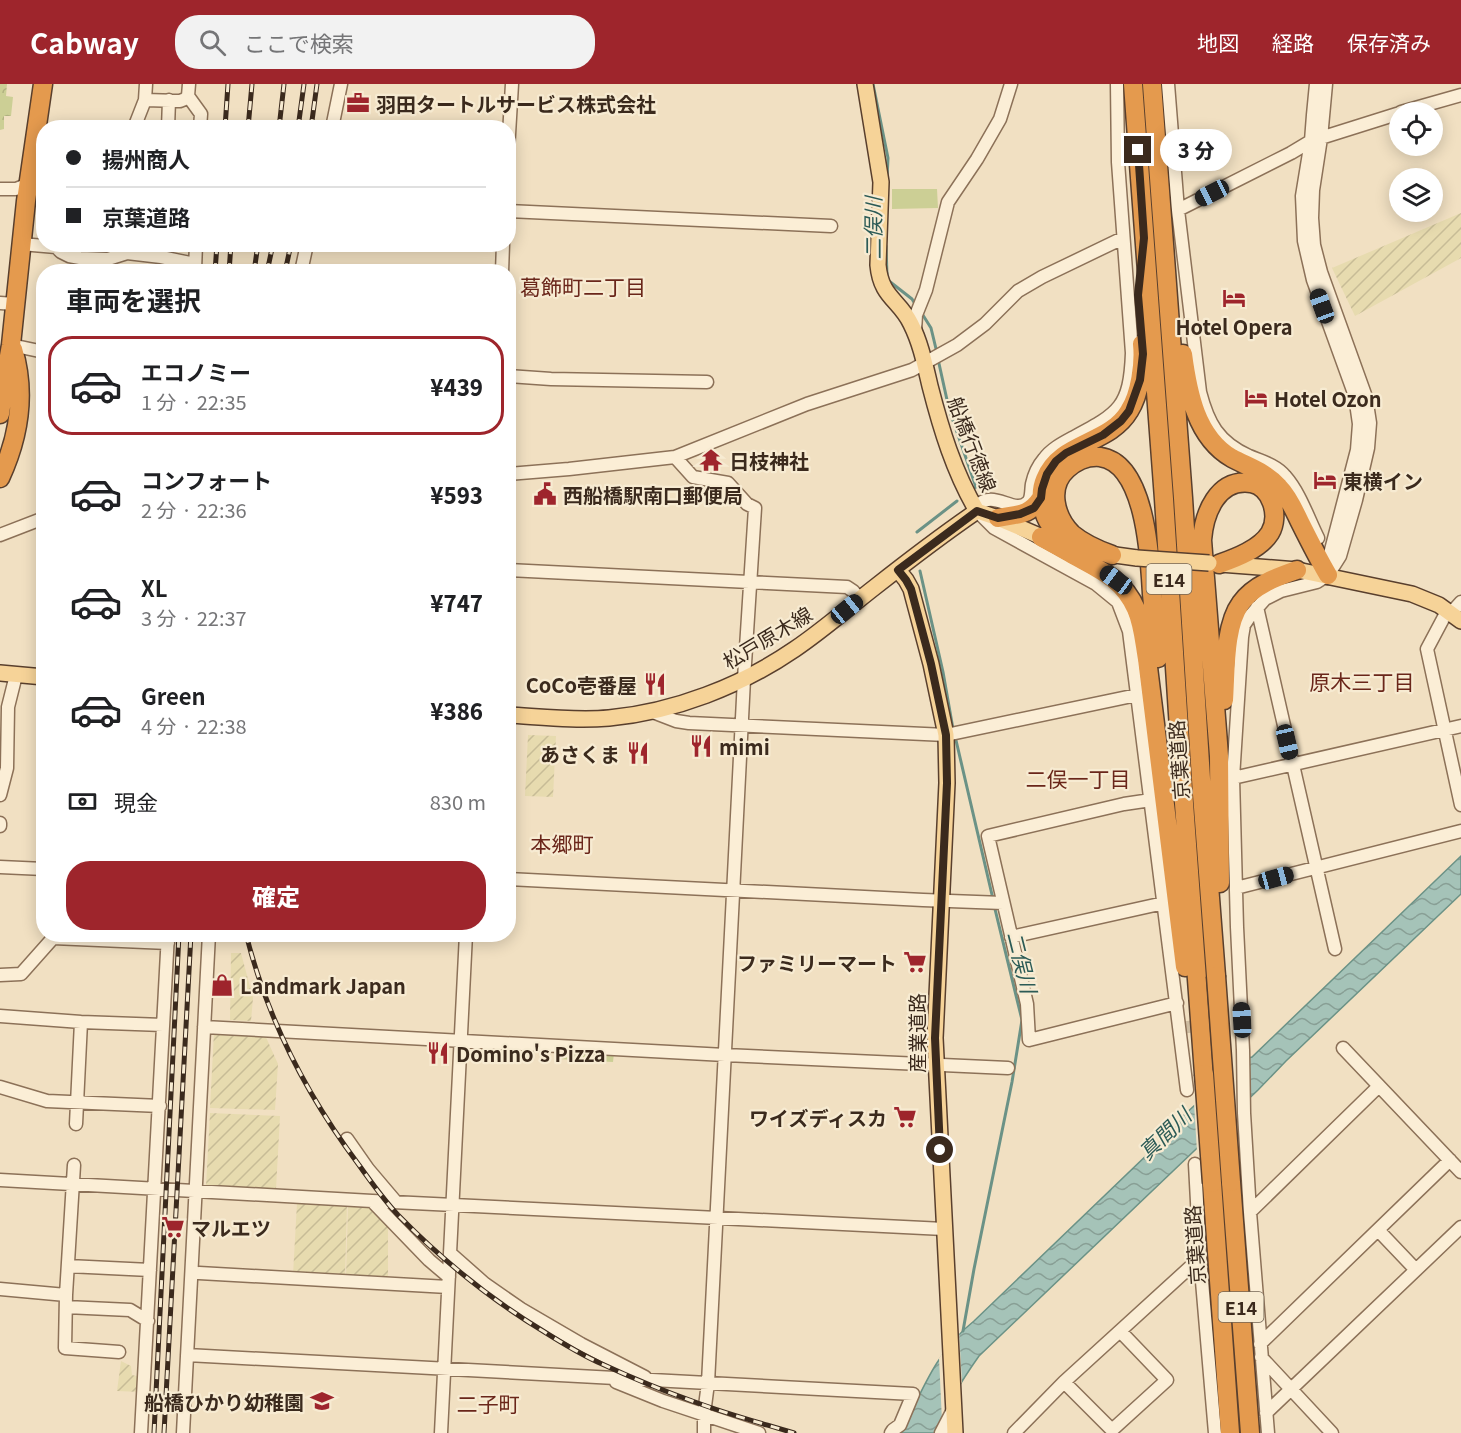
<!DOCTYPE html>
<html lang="ja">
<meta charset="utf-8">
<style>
:root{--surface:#fff;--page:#f2f2f2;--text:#202124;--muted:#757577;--line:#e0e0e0;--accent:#9e252c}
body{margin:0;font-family:Georgia,"Noto Sans JP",serif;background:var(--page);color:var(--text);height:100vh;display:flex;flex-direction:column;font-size:22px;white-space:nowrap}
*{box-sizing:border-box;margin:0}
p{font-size:20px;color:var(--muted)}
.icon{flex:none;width:33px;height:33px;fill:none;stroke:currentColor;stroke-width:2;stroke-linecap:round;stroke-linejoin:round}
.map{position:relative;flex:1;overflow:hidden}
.drawer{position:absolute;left:36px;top:180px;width:480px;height:678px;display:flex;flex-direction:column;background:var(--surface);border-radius:24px;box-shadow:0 3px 15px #0003}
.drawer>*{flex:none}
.guide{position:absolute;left:36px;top:36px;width:480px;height:132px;border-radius:24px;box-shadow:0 3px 15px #0003;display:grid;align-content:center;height:132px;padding:0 30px;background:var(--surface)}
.buttons{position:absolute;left:1389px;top:18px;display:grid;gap:12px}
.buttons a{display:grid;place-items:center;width:54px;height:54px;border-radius:50%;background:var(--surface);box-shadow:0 3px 15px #0003;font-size:30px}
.end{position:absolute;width:27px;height:27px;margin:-14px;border:8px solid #3b2a1d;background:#fff;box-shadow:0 0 0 3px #fff}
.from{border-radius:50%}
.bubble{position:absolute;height:42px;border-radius:21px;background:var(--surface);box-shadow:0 3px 15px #0003;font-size:20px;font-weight:800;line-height:42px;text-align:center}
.car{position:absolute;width:18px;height:36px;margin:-18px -9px;border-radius:8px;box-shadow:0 0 4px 2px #0007;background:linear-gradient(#222 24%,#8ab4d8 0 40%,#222 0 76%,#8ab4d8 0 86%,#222 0)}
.guide b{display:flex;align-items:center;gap:21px;height:57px;font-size:22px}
.guide b+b{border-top:2px solid var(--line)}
.guide i{width:15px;height:15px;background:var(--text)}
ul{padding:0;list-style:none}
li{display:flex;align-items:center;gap:18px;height:99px;margin:0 12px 9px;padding:0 18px;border:3px solid transparent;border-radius:24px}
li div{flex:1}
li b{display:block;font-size:22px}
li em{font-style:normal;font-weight:800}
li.on{border-color:var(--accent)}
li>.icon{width:54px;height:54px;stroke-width:1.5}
h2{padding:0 30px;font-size:27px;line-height:72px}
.pay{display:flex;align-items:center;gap:15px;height:66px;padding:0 30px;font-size:22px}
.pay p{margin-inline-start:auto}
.action{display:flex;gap:12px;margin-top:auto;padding:12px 30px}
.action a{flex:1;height:69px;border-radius:24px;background:var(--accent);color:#fff;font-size:24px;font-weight:800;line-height:69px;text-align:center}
header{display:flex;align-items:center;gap:36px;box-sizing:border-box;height:84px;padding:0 30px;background:var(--accent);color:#fff}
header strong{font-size:28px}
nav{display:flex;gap:33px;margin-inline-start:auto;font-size:21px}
.search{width:420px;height:54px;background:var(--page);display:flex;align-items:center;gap:15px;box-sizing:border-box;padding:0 21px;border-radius:24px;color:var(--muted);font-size:22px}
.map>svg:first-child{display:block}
</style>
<header>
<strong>Cabway</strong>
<div class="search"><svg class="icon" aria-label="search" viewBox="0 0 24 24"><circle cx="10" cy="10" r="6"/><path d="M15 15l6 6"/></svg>ここで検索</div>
<nav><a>地図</a><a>経路</a><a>保存済み</a></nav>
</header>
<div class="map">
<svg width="1461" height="1349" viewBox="0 0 1461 1349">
<defs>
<pattern id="farmland-furrows" width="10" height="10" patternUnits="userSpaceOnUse" patternTransform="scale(1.5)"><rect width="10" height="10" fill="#e7dbaf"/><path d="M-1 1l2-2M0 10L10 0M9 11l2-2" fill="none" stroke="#c7bc96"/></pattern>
<pattern id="forest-crowns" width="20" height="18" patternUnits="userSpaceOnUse" patternTransform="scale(1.5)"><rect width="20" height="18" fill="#cccf95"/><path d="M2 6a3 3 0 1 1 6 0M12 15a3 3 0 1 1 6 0" fill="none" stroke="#b0b280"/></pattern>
<pattern id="water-waves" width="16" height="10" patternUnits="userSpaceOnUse" patternTransform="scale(1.5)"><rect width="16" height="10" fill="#a5c3b8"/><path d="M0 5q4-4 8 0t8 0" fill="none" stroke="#889f95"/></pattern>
</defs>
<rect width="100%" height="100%" fill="#f1e0c2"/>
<!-- farmland -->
<path fill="url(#farmland-furrows)" d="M1461 129V174L1355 232 1332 184Z
M528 651 556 652 553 713 525 712Z
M231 869H241L253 914 251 937 230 936Z
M214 948 265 951 278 980 275 1026 210 1024Z
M210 1029 280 1032 276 1105 206 1102Z
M297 1119 347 1121 345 1193 293 1191Z
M348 1121H371L388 1140V1196L346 1194Z
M121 1277 131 1282 132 1291 141 1293V1308L117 1307Z"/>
<!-- green -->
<path fill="#cccf95" d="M892 105H937L938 124 892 125Z
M558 966 614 969 613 978 558 975Z"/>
<!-- forest -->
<path fill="url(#forest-crowns)" d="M0 0H7L6 12 13 13 11 32H4V45L0 46Z"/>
<!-- water -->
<path fill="url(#water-waves)" stroke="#6b9286" stroke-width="1.5" d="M1461 772V810L1286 977 1258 1006 979 1272C962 1296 946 1322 935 1349H901C922 1307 936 1267 974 1237L1179 1040 1182 1033 1245 975 1252 973Z"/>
<!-- pier -->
<path fill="#f1e0c2" d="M1237 978 1241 1026 1197 1068 1194 1019Z
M959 1247 962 1298 942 1337 939 1274Z"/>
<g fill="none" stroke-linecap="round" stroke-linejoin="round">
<!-- stream -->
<path stroke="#6b9286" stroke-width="3" d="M873 0 888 74 887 95
M886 162 887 191
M889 197 912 215 915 220
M921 228 931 244 937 269
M938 275 949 325 976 403 971 406
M917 448 957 417
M920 487 943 588 953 645
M955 652 993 815
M963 1247 974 1185 1012 998 1022 936 994 821"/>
<!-- minor-tunnel -->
<path stroke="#cdbca1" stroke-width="12" stroke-dasharray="12 6" stroke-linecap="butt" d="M1180 944 1242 936"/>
<!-- minor casing -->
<g stroke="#8c7158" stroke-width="15">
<path id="minor" d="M189 0 188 12 201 30 200 44
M1117 0 1118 78 1132 269C1130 323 1119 329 1074 353 1063 359 1051 365 1044 375 1038 382 1034 391 1032 400 1031 405 1032 414 1028 418 1014 432 994 404 977 422V427L994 444 1096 500 1118 518 1129 547 1187 1006
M1168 0 1178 126
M1316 0 1313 31 1311 57 1302 112 1304 157 1313 196 1355 312 1359 340 1357 366 1330 470 1328 486
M145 16 180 17 185 15 188 12
M1401 28 1461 11
M134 44 145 16 146 0
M168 44 169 16
M332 44 341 0
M508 67 512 0
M0 105H16L44 94
M508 127 831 142
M21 160 56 163 61 168 69 172 80 174 108 175 127 169 161 173 195 180
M195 186 196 160
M301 188 307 160
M502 188 503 160
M0 219 15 220
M915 247 916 231 926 206 948 118 977 75 1000 35 1011 0
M11 261 44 268
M508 292 551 295 707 298
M675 373 693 393 728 399 747 420 755 424 744 595 708 1299 704 1330V1349
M508 390 569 385 675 373 807 320 912 286 957 261 985 240 1018 207 1042 193 1123 154
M0 451 44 434
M1318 454C1308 434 1300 409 1285 392 1276 381 1261 377 1249 372 1218 358 1208 339 1200 308L1178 126 1291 69 1311 57 1400 29
M508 486 847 503 853 507 860 515
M1461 518 1451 529 1444 533 1427 565 1461 721
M1257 523 1335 865
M650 627 676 637 689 639 946 651 1137 611
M1233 694 1461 642
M0 711 7 684 8 623 16 591
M1151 716 1124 720 988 752 1027 920 1029 956 1177 919
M0 739V742
M0 783 44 785
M508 795 923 816 1003 819
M1236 804 1461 747
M1011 853 1164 819
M0 891 21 890 53 854 168 859
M0 932 81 938 163 941
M204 943 725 971 1008 984
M1343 964 1461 1088
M0 1003 47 1017 160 1022
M76 1040 81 938
M347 1055 368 1085 396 1118
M1195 1080 1200 1174 1215 1349
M74 1081 66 1211 65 1264 119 1268
M0 1096 372 1117 944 1145
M372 1117 429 1176 449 1193
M1250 1128 1379 1002
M1378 1146 1416 1186
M450 1169 485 1200 521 1225 581 1260 645 1293
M68 1182 150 1186
M199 1189 448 1203
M0 1205 66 1211
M66 1223 130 1226 148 1237
M1260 1260 1450 1076
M187 1271 913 1310 900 1341 893 1346 891 1349
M1261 1273 1332 1349
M616 1298 663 1317 759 1349
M1064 1298 1112 1346 1167 1296 1120 1247
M1266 1329 1461 1143
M141 1349 168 850
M183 1349 209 850
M441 1349 466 850
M941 1349 954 1324
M1014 1349 1064 1298 1200 1174
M1268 1349 1250 1128 1244 1029 1243 966 1237 843 1233 694 1242 553 1244 541 1250 532 1265 515 1281 507 1317 498 1328 491 1340 472 1356 416 1368 364 1370 339 1366 313 1321 188 1314 161 1312 134 1313 106 1321 54 1326 0"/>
</g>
<!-- major casing -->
<g stroke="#593f2d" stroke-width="18">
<path id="major" d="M865 0 881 98 878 181C881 214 899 215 911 240 921 260 925 281 930 302 941 345 954 388 977 427L998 434 1051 457
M1101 469 1137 474
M1220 480 1297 486 1412 510 1439 521 1461 537
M898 486 906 496 911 505 931 580 946 651 947 699 935 954 955 1349
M0 589 44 593
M508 631C542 633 576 637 609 634 674 628 741 602 795 565 823 546 848 524 875 503 908 477 942 451 977 427"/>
</g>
<!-- highway casing -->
<g stroke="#593f2d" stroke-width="21">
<path id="highway" d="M1133 0 1164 415 1183 706 1204 990
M1152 0 1183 414 1202 710 1216 892
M1183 270C1188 308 1196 353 1232 374 1249 383 1266 388 1279 403 1289 413 1294 426 1300 438 1309 456 1318 474 1328 491
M0 330 7 283 11 261 26 117 43 0
M0 394C19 353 26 309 13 265
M998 434C1018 430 1029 432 1041 414
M1041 453C1052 459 1062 465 1073 471 1100 486 1123 495 1136 525 1143 541 1144 558 1147 575L1185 883
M1069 457C1053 447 1044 437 1042 417 1041 409 1042 402 1045 395 1060 357 1109 361 1129 327 1140 310 1144 279 1142 260
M1112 471C1098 466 1084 460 1072 450 1055 433 1047 403 1067 385 1076 377 1088 372 1100 373 1146 379 1150 475 1152 510 1154 531 1156 552 1158 574
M1219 480C1236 474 1260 465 1270 449 1280 432 1272 403 1251 399 1217 394 1204 430 1202 456L1219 672 1220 799
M1224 616C1226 588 1224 542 1241 519 1254 501 1277 493 1297 486
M1231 1098 1250 1349
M1212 1099 1230 1349"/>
</g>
<!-- minor -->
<use href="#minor" stroke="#fbeed6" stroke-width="12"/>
<!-- major -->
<use href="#major" stroke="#f6d398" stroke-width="15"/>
<!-- highway -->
<use href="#highway" stroke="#e49a4e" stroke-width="18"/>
<!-- rail casing -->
<g stroke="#3b2a1d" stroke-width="5">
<path id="rail" d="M225 44 228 0
M248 44 252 0
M279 44 284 0
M298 44 304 0
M311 44 317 0
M215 188 217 160
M229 188 231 160
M254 188 258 160
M267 188 273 160
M285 188 291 160
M246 850C267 934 307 1012 359 1081 371 1098 384 1116 398 1131 441 1175 490 1215 543 1247 562 1259 582 1271 602 1280 632 1294 664 1307 695 1318 727 1330 761 1339 794 1349
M154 1349 179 850
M164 1349 191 850"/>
</g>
<!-- rail -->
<use href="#rail" stroke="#f7ebd2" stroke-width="3" stroke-dasharray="9" stroke-linecap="butt"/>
<!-- major-bridge casing -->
<g stroke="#593f2d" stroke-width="18" stroke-linecap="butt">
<path id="major-bridge" d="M1137 474 1209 479"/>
</g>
<!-- highway-bridge casing -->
<g stroke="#593f2d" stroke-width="21" stroke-linecap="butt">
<path id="highway-bridge" d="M1216 892 1231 1098
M1204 990 1212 1099"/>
</g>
<!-- major-bridge -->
<use href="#major-bridge" stroke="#f6d398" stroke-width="15"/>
<!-- highway-bridge -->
<use href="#highway-bridge" stroke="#e49a4e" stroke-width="18"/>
</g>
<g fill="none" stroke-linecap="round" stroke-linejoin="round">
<!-- route -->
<path stroke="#3b2a1d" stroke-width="8" d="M940 1066 935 954 947 699 946 651 931 580 911 505 906 496 898 486 977 427 998 434 1020 430 1034 424 1041 414 1042 405 1047 390 1056 377 1066 369 1103 351 1121 337 1129 327 1140 296 1143 270 1138 211 1144 154 1138 66"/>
</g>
<!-- icons -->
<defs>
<g id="office-bare" transform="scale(1.8)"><path d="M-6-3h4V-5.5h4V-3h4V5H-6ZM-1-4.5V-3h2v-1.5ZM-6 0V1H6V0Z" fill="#9e252c" stroke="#f7ebd2" stroke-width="2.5" paint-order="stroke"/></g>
<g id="hotel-bare" transform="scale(1.8)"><path d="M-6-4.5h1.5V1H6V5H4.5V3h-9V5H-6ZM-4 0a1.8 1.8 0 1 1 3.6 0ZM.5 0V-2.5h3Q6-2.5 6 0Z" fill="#9e252c" stroke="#f7ebd2" stroke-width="2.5" paint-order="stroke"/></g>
<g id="temple-bare" transform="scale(1.8)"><path d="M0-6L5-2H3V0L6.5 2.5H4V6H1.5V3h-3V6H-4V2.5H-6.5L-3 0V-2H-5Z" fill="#9e252c" stroke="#f7ebd2" stroke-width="2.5" paint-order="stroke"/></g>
<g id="civic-bare" transform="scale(1.8)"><path d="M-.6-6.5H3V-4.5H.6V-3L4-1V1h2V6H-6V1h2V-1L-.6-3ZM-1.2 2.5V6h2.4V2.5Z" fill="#9e252c" stroke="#f7ebd2" stroke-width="2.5" paint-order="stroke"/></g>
<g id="restaurant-bare" transform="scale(1.8)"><path d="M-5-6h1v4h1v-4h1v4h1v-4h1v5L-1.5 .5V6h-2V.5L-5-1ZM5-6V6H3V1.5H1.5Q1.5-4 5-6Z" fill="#9e252c" stroke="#f7ebd2" stroke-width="2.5" paint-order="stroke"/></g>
<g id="supermarket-bare" transform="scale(1.8)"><path d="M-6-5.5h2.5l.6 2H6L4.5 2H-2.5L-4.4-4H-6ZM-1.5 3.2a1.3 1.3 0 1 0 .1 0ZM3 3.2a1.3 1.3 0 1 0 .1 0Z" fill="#9e252c" stroke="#f7ebd2" stroke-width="2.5" paint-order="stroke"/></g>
<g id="shop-bare" transform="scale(1.8)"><path d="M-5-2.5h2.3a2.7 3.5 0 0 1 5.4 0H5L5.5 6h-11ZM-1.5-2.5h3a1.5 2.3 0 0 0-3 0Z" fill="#9e252c" stroke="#f7ebd2" stroke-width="2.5" paint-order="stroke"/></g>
<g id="school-bare" transform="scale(1.8)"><path d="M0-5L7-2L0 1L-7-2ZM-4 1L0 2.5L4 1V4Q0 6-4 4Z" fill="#9e252c" stroke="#f7ebd2" stroke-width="2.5" paint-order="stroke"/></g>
</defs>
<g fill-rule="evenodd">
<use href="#office-bare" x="358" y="19"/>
<use href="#hotel-bare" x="1234" y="214"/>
<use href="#hotel-bare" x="1256" y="314"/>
<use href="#temple-bare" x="711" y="376"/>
<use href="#hotel-bare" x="1325" y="396"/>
<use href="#civic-bare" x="545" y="410"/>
<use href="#restaurant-bare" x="655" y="600"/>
<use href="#restaurant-bare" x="701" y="662"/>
<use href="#restaurant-bare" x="638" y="669"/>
<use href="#supermarket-bare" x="915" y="878"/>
<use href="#shop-bare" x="222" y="901"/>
<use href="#restaurant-bare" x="438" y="969"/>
<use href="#supermarket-bare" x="905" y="1033"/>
<use href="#supermarket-bare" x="173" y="1143"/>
<use href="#school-bare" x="322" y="1317"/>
</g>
<g text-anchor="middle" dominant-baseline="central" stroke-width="4.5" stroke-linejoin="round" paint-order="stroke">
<!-- shield labels -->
<g fill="#f7ebd2" stroke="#736453" stroke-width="1.5">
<rect x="1146.5" y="480" width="45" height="30" rx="4.5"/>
<rect x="1218.5" y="1208" width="45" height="30" rx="4.5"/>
</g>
<g font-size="18" font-weight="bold" fill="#3b2a1d">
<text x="1169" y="495">E14</text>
<text x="1241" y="1223">E14</text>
</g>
<!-- poi labels -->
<g font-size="20" font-weight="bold" fill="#3b2a1d" stroke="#f7ebd2" text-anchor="start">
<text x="376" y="19">羽田タートルサービス株式会社</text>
<text x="1234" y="242" text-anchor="middle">Hotel Opera</text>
<text x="1274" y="314">Hotel Ozon</text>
<text x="729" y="376">日枝神社</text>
<text x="1343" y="396">東横イン</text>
<text x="563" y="410">西船橋駅南口郵便局</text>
<text x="637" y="600" text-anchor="end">CoCo壱番屋</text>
<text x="719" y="662">mimi</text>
<text x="620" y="669" text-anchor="end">あさくま</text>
<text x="897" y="878" text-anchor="end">ファミリーマート</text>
<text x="240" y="901">Landmark Japan</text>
<text x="456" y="969">Domino's Pizza</text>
<text x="887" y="1033" text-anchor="end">ワイズディスカ</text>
<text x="191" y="1143">マルエツ</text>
<text x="304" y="1317" text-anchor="end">船橋ひかり幼稚園</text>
</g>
<!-- street labels -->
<g font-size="20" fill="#3b2a1d" stroke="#f7ebd2">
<text transform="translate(973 360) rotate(69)">船橋行徳線</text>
<text transform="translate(767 553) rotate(-31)">松戸原木線</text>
<text transform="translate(1178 676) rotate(-94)">京葉道路</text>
<text transform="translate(916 949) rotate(-90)">産業道路</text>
<text transform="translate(1194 1161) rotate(-94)">京葉道路</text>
</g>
<!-- water labels -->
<g font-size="21" font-style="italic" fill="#2c5b56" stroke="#f7ebd2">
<text transform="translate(872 144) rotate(-90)">二俣川</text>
<text transform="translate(1023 878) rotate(76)">二俣川</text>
<text transform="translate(1164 1049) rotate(-44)">真間川</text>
</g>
<!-- neighbourhood labels -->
<g font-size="21" fill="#6a261a" stroke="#f7ebd2">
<text x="583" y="202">葛飾町二丁目</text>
<text x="1362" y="597">原木三丁目</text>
<text x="1078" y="694">二俣一丁目</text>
<text x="562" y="759">本郷町</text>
<text x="488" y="1319">二子町</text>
</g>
</g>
</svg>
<div class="buttons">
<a><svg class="icon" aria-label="locate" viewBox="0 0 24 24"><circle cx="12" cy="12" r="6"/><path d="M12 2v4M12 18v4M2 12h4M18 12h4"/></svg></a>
<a><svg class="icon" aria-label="layers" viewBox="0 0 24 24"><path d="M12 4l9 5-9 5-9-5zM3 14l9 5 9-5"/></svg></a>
</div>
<i class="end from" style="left:940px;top:1066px"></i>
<i class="end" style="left:1138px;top:66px"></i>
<div class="bubble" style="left:1160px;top:45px;width:72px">3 分</div>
<i class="car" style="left:1212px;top:109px;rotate:243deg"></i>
<i class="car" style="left:1322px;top:222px;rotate:340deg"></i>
<i class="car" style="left:1116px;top:496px;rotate:306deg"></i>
<i class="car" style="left:847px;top:525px;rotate:51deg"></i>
<i class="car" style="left:1287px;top:658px;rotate:167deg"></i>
<i class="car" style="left:1276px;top:794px;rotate:75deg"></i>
<i class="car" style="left:1242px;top:936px;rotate:357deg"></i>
<div class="guide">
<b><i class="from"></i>揚州商人</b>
<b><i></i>京葉道路</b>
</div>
<section class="drawer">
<h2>車両を選択</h2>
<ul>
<li class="on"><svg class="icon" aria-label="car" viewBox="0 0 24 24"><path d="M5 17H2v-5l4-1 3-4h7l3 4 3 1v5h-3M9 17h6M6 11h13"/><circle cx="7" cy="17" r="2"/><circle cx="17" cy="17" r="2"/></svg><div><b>エコノミー</b><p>1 分 · 22:35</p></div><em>¥439</em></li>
<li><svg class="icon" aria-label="car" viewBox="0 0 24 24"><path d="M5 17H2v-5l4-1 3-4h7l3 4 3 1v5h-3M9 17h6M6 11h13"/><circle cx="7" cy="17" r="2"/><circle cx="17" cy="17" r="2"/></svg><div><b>コンフォート</b><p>2 分 · 22:36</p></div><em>¥593</em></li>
<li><svg class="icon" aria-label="car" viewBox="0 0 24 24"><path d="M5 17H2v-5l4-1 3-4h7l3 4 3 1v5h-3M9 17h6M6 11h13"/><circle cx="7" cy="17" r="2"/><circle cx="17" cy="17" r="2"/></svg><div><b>XL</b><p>3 分 · 22:37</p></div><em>¥747</em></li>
<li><svg class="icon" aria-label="car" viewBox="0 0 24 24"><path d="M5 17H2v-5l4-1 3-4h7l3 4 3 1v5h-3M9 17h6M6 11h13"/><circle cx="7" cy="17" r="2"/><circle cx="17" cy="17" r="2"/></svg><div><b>Green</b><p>4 分 · 22:38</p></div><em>¥386</em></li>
</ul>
<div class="pay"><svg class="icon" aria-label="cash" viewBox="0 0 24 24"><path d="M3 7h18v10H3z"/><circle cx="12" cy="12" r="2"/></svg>現金<p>830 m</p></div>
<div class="action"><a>確定</a></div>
</section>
</div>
